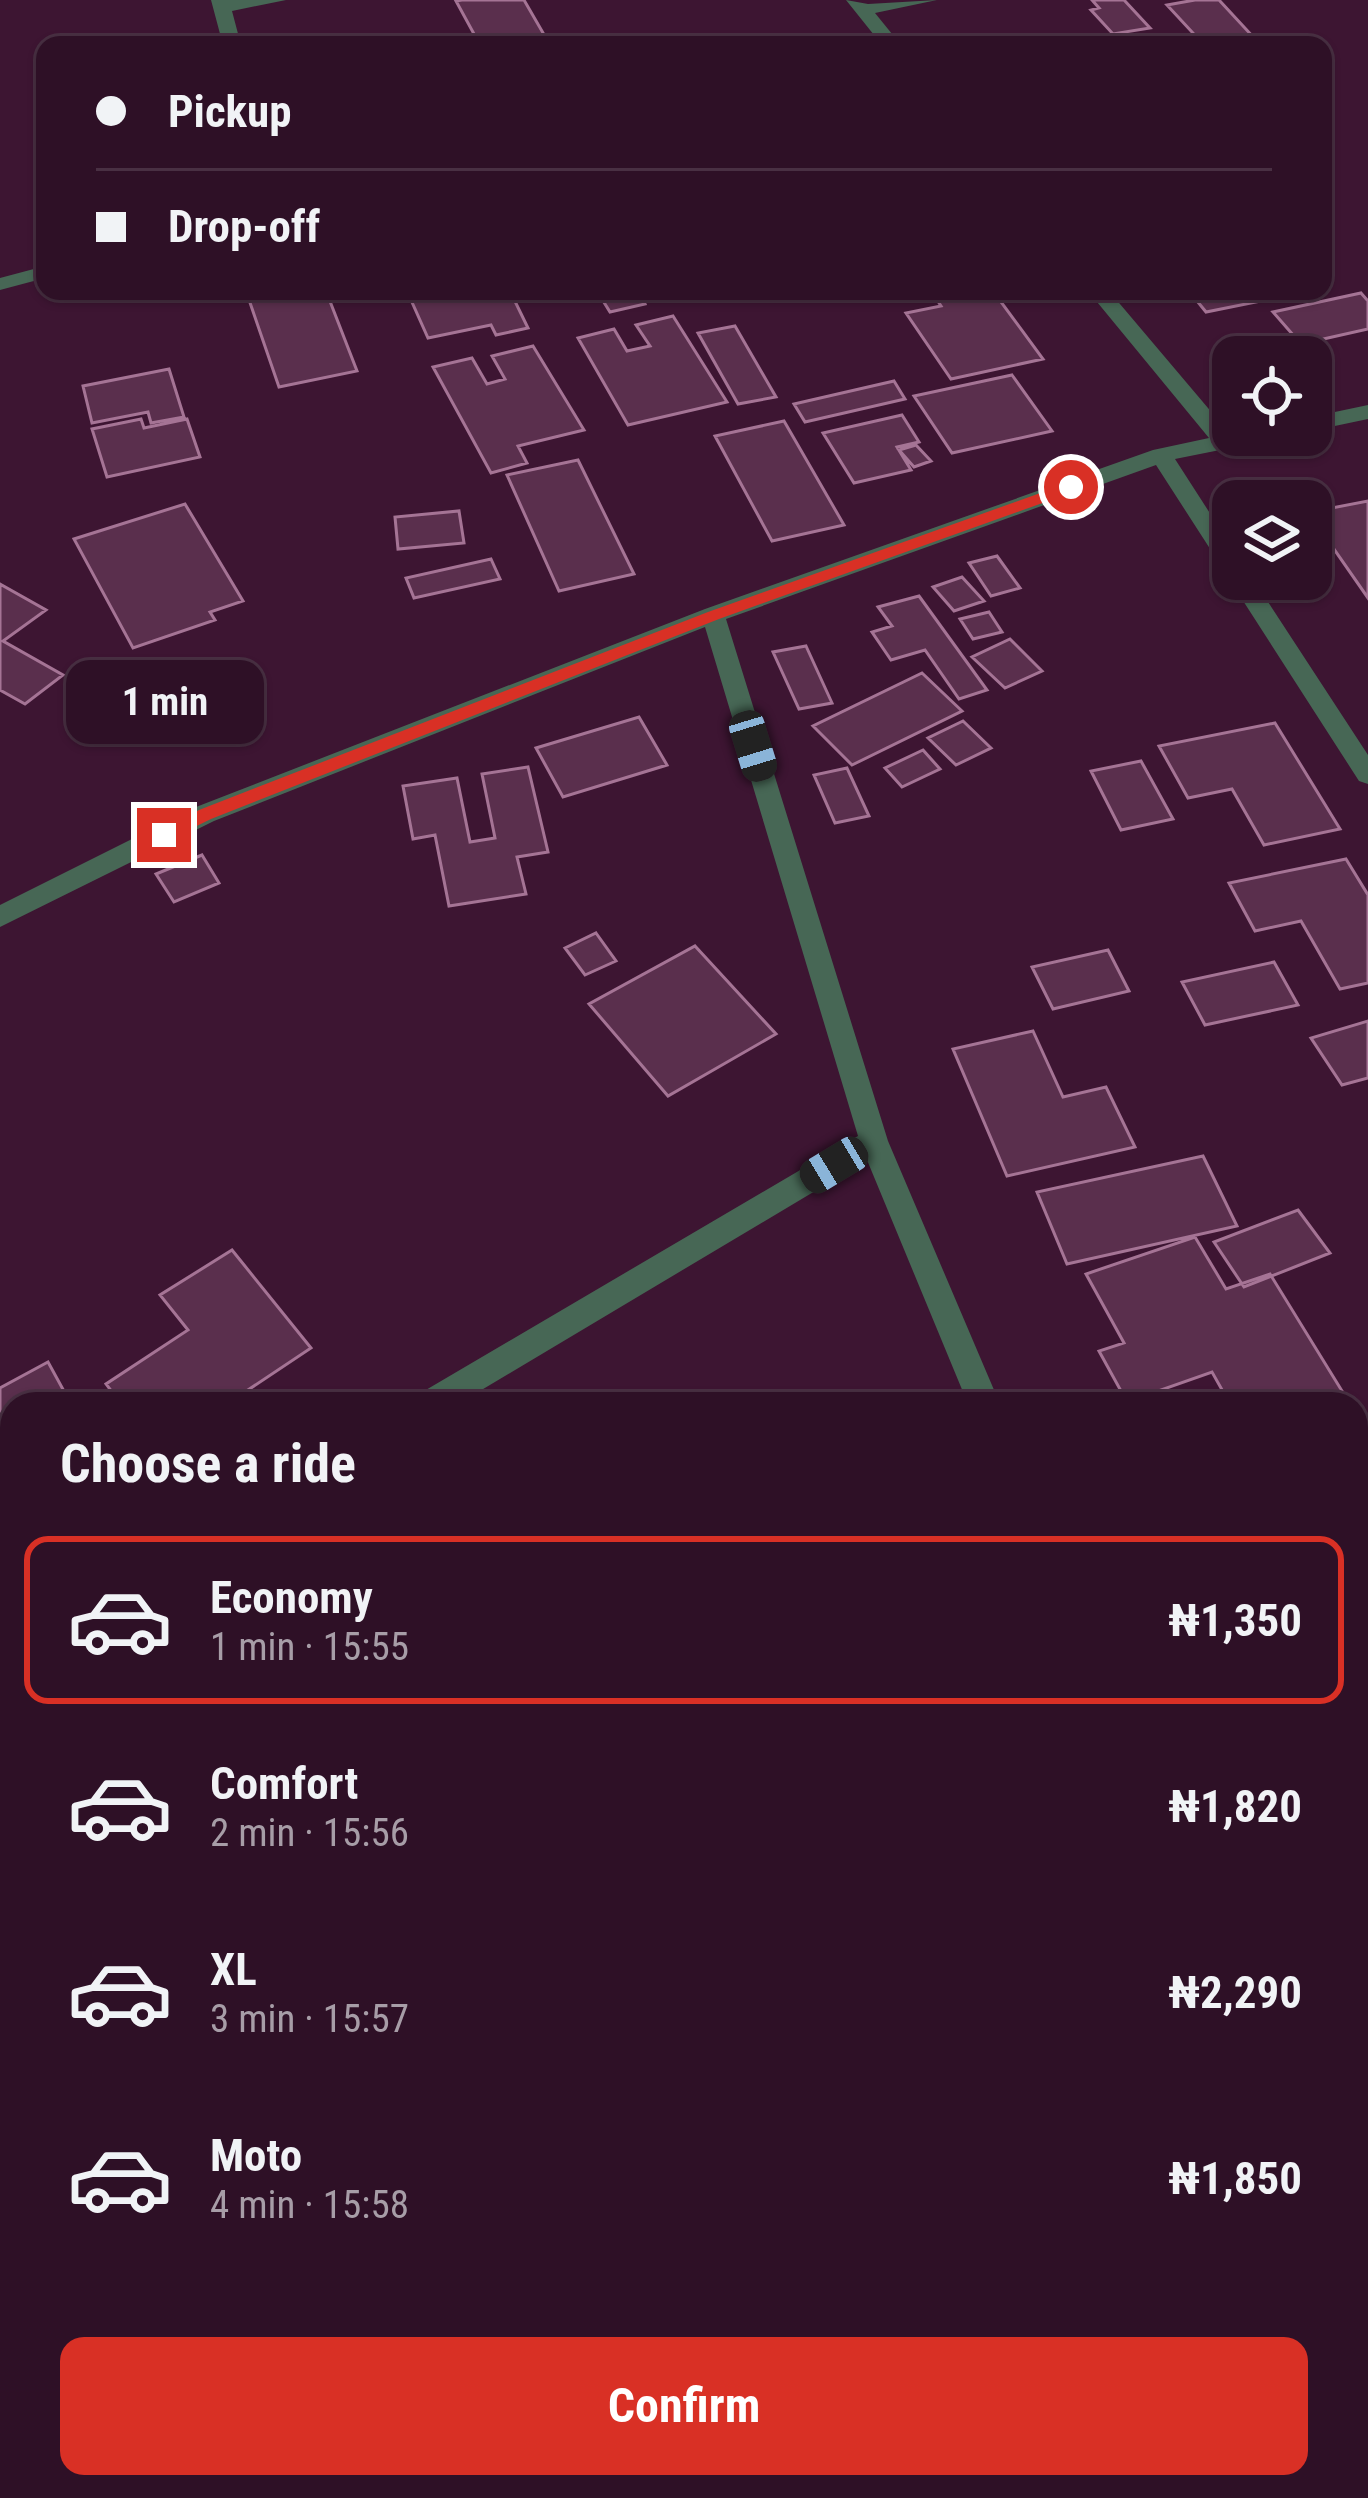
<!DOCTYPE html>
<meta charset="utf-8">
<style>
:root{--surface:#2e1026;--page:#36192e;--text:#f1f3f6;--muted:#a79da7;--line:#493043;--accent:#d93025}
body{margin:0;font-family:"Roboto Condensed",sans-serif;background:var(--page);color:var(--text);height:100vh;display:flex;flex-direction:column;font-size:45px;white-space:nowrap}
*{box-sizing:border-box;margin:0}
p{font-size:39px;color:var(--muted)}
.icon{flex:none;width:66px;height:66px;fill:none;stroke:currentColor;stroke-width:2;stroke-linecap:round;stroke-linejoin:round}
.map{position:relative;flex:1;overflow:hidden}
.panel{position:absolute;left:0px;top:1392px;width:1368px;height:1107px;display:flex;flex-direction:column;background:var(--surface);border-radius:36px 36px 0 0;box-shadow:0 3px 9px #0004,0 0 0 3px var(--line)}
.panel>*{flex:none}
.top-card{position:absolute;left:36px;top:36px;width:1296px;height:264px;border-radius:24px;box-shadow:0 3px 9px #0004,0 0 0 3px var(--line);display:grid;align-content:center;height:264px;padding:0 60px;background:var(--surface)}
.controls{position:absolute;left:1212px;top:336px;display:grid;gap:24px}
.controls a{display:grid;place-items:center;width:120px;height:120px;border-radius:24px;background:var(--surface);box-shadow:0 3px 9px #0004,0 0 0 3px var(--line);font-size:60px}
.end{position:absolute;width:54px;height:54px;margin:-27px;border:15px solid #d93025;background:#fff;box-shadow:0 0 0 6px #fff}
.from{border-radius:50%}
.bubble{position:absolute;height:84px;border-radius:24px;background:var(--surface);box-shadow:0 3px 9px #0004,0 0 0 3px var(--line);font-size:39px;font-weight:700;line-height:84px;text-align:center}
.car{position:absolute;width:36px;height:72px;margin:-36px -18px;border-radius:15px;box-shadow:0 0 9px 3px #0007;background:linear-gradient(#222 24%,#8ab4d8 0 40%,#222 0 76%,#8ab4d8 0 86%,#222 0)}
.top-card b{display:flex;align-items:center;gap:42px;height:114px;font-size:45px}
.top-card b+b{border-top:3px solid var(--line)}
.top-card i{width:30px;height:30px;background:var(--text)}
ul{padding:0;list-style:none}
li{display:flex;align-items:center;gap:36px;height:168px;margin:0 24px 18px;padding:0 36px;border:6px solid transparent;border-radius:24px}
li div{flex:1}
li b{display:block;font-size:45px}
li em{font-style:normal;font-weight:700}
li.on{border-color:var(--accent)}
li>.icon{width:108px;height:108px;stroke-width:1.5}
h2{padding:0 60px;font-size:54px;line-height:144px}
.button{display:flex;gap:24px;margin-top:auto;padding:24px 60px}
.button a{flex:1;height:138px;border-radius:24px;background:var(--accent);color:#fff;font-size:48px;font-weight:700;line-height:138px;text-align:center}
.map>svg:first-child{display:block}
</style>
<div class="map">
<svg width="1368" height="2498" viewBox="0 0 1368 2498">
<rect width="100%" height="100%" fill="#3d1532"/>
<!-- building -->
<path fill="#5a2f4d" stroke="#a57495" stroke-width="3" d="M462 0H524L550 45H480L456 1Z
M1092 0H1124L1150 28 1113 34 1091 10 1099 8Z
M1195 0H1219L1256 40 1204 45 1167 5Z
M246 291H326L357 371 279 387Z
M407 291H510L528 328 496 335 491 325 428 338Z
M597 291H674L642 298 645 304 610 312Z
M956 291H993L1043 359 951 379 906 313 941 306 934 295Z
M1189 291H1311L1206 312Z
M1361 293 1368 301V329L1301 344 1273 312Z
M673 316 727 402 628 425 578 338 614 329 627 351 650 346 636 325Z
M735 326 776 397 738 404 698 333Z
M533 346 584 430 518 446 527 463 491 473 433 367 472 358 487 384 505 379 492 356Z
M169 369 184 417 151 423 148 412 92 423 83 386Z
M1012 375 1052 431 952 453 914 396Z
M894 381 905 399 805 422 794 404Z
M902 415 919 442 897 447 911 470 854 483 823 433Z
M141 419 144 428 187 419 200 457 107 477 92 429Z
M784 421 844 525 772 541 715 436Z
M916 445 931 461 914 467 899 450Z
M578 460 634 574 559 591 507 475Z
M1368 501V598L1311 516V512Z
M185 504 243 601 210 612 215 620 133 648 74 539Z
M459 511 464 543 398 549 395 517Z
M997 556 1020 588 991 596 969 563Z
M491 559 500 579 414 598 406 578Z
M962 577 984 601 954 611 933 587Z
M0 584 46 610 3 641 63 675 25 704 0 690Z
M919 596 987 690 959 699 925 650 891 660 872 632 892 626 878 607Z
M989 612 1002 632 973 639 960 619Z
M1010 639 1042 671 1005 688 972 657Z
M806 646 832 703 799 709 773 652Z
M922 673 962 711 852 765 813 726Z
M639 717 667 765 563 797 536 748Z
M963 721 991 748 956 765 928 738Z
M1275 723 1340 829 1264 845 1232 789 1188 798 1159 746Z
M923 750 940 769 902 787 885 768Z
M1141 761 1173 819 1121 830 1091 771Z
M528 767 548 852 517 857 526 894 449 906 435 835 413 839 403 786 457 778 470 842 495 838 482 774Z
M847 768 869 816 835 823 814 775Z
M202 855 219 883 174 902 156 874Z
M1346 859 1368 895V983L1340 989 1301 921 1255 931 1229 883Z
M596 933 616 961 585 975 565 948Z
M695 946 776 1034 668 1096 589 1004Z
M1108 950 1129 991 1053 1009 1032 967Z
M1274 962 1298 1005 1205 1025 1182 982Z
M1368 1021V1078L1342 1085 1311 1038Z
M1033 1031 1063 1097 1106 1087 1135 1147 1007 1176 953 1049Z
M1203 1156 1237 1226 1067 1264 1037 1192Z
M1298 1210 1330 1253 1244 1287 1214 1242Z
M1195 1237 1226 1289 1270 1274 1350 1404H1230L1212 1372 1127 1402 1099 1351 1124 1343 1086 1274Z
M232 1250 311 1348 227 1404H121L106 1384 188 1330 160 1295Z
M48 1362 71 1404H12V1546L0 1552V1388Z
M1368 1512V1557L1356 1543V1519Z
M12 1796V1986L4 1990 0 1979V1802Z
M1356 1963 1368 1980 1365 2125 1356 2111Z
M12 2279V2408L0 2377V2287Z
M12 2429V2487H102L86 2498H0V2437Z
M619 2487H660L665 2498H602Z
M745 2487H889L896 2498H752Z
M1275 2487H1338L1344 2498H1256Z"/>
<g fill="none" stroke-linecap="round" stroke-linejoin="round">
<!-- street -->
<path fill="#476755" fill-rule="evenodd" d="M211 0H286L232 11 241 45H223Z
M846 0 868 4 937 0 875 13 901 45H882Z
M45 266V278L0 290V278Z
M1088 291H1109L1230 434 1271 435 1260 442 1175 459 1233 549V579H1253L1368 755V784L1359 781 1229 579 1232 574 1225 572 1156 465 726 619 888 1141 1000 1404H968L867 1160 458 1404H414L419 1394 858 1136 705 627 214 821 0 927V905L196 807 705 609 1153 450 1209 438Z
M1368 405V419L1311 431V417Z
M12 1636V1672L0 1677V1640Z
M1368 1660V1698L1356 1703V1665Z
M282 2487H334L330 2498H278Z"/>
</g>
<!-- route -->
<path fill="#d93025" d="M1071 482 1078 487 1076 491 719 619 211 819 170 839 155 835 199 810 708 612Z"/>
</svg>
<div class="controls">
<a><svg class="icon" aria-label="locate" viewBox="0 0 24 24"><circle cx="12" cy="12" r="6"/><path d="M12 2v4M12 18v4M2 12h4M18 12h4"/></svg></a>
<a><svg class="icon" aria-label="layers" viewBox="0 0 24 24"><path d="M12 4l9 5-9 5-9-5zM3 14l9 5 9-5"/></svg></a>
</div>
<i class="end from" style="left:1071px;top:487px"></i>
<i class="end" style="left:164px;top:835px"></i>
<div class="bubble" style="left:66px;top:660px;width:198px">1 min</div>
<i class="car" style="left:753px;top:746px;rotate:163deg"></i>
<i class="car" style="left:834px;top:1165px;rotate:239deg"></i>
<div class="top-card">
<b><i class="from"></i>Pickup</b>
<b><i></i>Drop-off</b>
</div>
<section class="panel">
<h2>Choose a ride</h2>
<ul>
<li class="on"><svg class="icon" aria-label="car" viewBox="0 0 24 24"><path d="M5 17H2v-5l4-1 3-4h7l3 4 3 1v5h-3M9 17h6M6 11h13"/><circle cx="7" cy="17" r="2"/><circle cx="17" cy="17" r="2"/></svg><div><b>Economy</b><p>1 min · 15:55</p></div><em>₦1,350</em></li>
<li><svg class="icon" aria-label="car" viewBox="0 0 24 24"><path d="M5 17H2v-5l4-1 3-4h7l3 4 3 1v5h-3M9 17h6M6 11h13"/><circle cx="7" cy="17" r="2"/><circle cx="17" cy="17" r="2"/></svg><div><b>Comfort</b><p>2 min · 15:56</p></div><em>₦1,820</em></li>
<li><svg class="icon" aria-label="car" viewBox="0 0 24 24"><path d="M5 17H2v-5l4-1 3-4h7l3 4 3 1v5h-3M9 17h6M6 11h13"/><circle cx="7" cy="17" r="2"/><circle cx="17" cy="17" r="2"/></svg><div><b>XL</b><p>3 min · 15:57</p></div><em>₦2,290</em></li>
<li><svg class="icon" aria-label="car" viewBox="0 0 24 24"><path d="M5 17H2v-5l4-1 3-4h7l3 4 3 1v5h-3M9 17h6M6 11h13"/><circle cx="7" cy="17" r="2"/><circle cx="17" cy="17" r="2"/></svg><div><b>Moto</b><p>4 min · 15:58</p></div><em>₦1,850</em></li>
</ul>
<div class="button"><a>Confirm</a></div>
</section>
</div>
